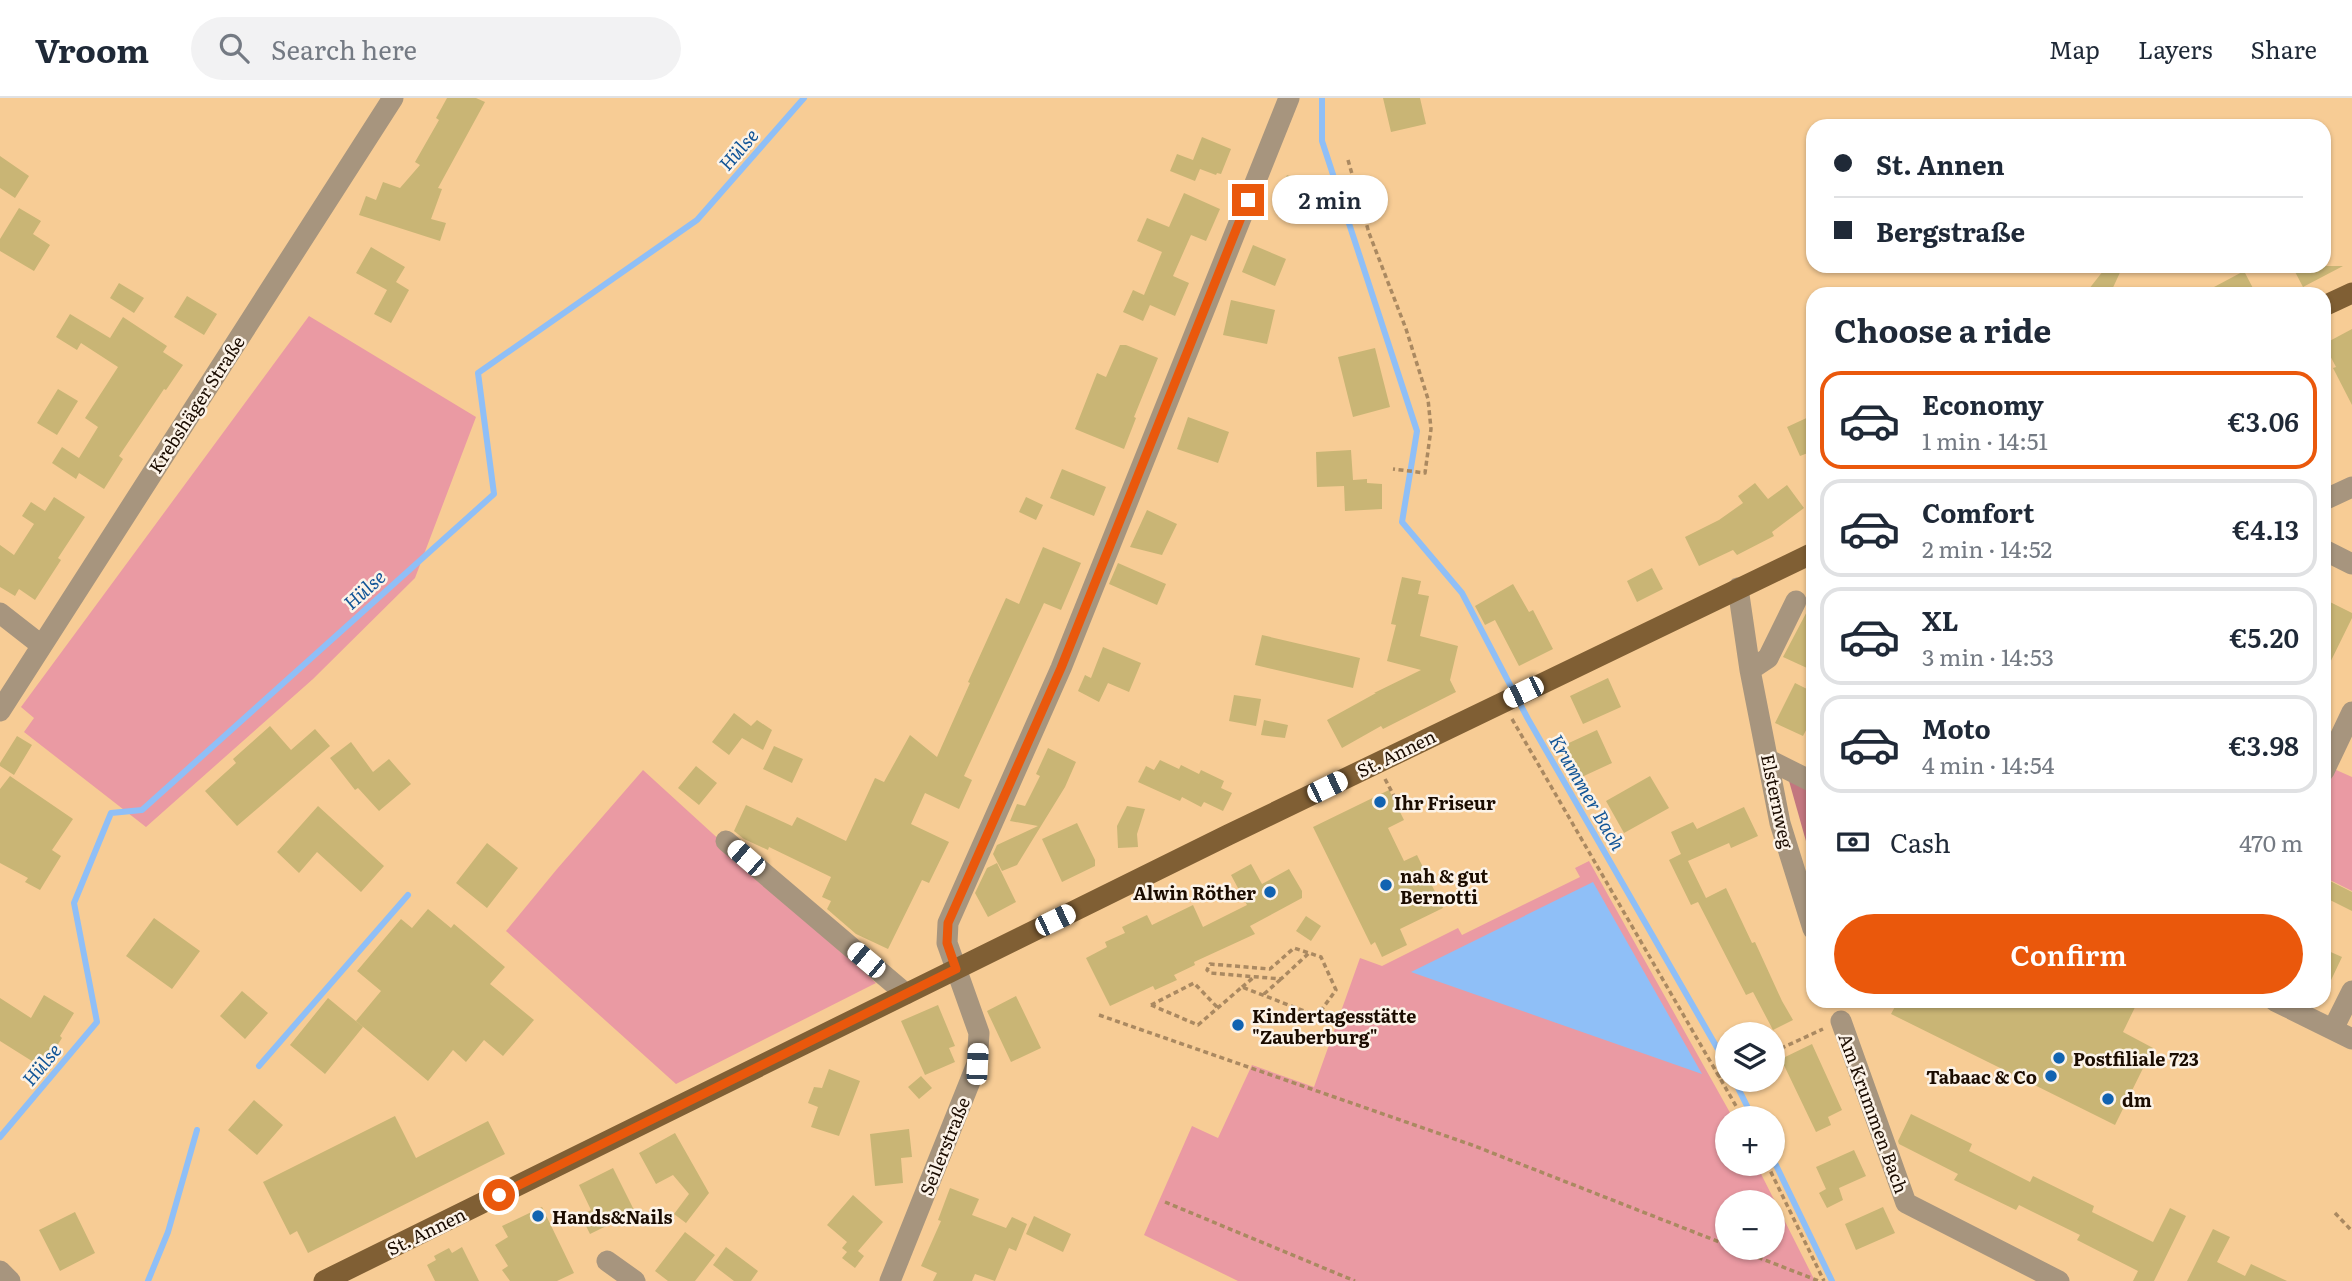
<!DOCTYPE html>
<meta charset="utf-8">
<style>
:root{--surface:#fff;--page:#f2f2f3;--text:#1f2937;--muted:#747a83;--line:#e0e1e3;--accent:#ea580c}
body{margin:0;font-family:Literata,serif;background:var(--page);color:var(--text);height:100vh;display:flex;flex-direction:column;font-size:26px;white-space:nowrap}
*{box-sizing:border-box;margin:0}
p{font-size:23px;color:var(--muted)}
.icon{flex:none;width:38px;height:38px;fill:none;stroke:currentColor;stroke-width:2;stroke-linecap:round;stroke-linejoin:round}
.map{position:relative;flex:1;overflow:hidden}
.details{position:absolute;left:1806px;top:189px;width:525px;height:721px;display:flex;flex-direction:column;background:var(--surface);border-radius:21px;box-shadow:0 2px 5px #0004}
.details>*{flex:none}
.hud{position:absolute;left:1806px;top:21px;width:525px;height:154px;border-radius:21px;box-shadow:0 2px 5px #0004;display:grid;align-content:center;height:154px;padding:0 28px;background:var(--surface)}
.controls{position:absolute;left:1715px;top:924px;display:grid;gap:14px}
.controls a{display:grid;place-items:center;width:70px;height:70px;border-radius:50%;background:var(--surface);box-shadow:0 2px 5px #0004;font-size:35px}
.end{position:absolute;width:32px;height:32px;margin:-16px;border:9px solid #ea580c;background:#fff;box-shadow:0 0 0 4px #fff}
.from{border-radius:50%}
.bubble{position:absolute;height:49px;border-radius:24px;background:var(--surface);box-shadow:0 2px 5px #0004;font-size:23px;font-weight:600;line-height:49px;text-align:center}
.car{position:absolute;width:21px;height:42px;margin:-21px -10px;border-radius:9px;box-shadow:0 0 5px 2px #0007;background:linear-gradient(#fff 24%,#345 0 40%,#fff 0 76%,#345 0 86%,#fff 0)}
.hud b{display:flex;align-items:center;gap:24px;height:66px;font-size:26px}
.hud b+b{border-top:2px solid var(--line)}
.hud i{width:18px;height:18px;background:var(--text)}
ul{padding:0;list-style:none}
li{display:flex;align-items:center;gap:21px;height:98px;margin:0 14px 10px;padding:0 14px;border:4px solid var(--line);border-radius:21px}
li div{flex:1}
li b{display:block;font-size:26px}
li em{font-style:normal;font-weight:600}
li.current{border-color:var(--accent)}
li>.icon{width:63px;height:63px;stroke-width:1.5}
h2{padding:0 28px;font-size:32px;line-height:84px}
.pay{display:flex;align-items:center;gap:18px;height:77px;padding:0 28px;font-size:26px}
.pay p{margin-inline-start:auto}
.action{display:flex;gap:14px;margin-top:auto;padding:14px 28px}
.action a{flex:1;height:80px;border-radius:42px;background:var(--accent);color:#fff;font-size:28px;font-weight:600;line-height:80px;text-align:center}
header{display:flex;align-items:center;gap:42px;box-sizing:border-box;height:98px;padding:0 35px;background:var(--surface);border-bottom:2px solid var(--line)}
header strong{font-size:33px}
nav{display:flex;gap:38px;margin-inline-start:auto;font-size:24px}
.search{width:490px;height:63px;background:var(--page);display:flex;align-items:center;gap:18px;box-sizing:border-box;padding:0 24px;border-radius:38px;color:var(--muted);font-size:26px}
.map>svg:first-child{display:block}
</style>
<header>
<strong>Vroom</strong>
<div class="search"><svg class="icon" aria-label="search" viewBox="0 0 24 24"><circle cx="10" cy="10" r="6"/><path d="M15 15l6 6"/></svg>Search here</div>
<nav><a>Map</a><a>Layers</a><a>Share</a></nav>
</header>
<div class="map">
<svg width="2352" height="1183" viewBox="0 0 2352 1183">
<rect width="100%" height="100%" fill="#f7cc95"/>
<!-- green -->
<path fill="#ea9aa3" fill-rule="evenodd" d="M309 218 476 319 415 480 313 581 146 729 24 634 34 620 21 609Z
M2334 671 2352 679V793L2324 779V691Z
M643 672 876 885 676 986 506 833 557 771Z
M1589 763 1733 1020H1727V1066H1756L1815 1183H1238L1144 1137 1192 1028 1218 1040 1252 967 1314 989 1360 860 1382 868 1458 830 1462 837 1580 779 1575 770ZM1727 1104H1773V1150H1727Z"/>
<!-- forest -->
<path fill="#c2767f" d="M1789 683 1813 694V768Z"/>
<!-- water -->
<path fill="#8fbff7" d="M1593 784 1702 976 1411 874Z"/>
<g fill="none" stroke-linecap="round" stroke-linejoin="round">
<!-- stream -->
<path stroke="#8fbff7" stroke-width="6" d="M1322 0V43L1417 333 1402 424 1462 495 1528 621 1727 967
M259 968 408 797
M1734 982 1753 1020
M0 1039 97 924 74 805 111 715 142 712 494 396 478 275 697 122 804 0
M1773 1061 1832 1183
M148 1183 168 1134 197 1032"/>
</g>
<!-- building -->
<path fill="#c9b575" d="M447 0H476L485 4 438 90 442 91 431 121 446 125 440 143 359 117 366 98 376 102 383 84 400 90 420 67 415 64 439 22 436 20Z
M1383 0H1420L1426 26 1391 34Z
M1202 39 1231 51 1221 76 1217 75 1216 77 1200 71 1195 83 1170 73 1177 56 1193 62Z
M0 58 29 78 15 100 0 90Z
M1287 77 1315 89 1305 113 1277 101Z
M1184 95 1220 111 1206 143 1191 137 1173 178 1189 185 1175 218 1150 207 1143 223 1123 214 1133 192 1144 197 1162 154 1137 143 1147 120 1169 129Z
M19 110 41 123 33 136 50 147 34 173 0 153V141Z
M1253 147 1286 161 1275 188 1242 174Z
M371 149 405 169 396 184 409 192 391 225 374 216 387 192 356 175Z
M2107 168H2123L2110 196H2085Z
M2292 168H2343L2303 189Z
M2244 173 2256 196H2201Z
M119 185 144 200 134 215 110 200Z
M187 198 217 216 204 237 174 219Z
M1231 202 1275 212 1267 246 1223 237Z
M70 216 110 240 123 219 167 248 163 254 183 267 166 292 164 291 119 358 123 361 104 391 79 375 76 381 52 365 62 349 79 360 98 329 85 320 118 269 81 245 77 252 56 239Z
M2352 231V307L2333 270 2336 269 2324 246Z
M1120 247H1126L1158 260 1134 319 1136 320 1124 351 1075 331 1097 275 1106 279Z
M1375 250 1390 309 1353 319 1338 259Z
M58 291 78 303 57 337 37 325Z
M1813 317V353L1800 358 1787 329Z
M1188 319 1229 334 1218 365 1177 351Z
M1351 352 1353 382 1367 381V385L1382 386V411L1345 413 1344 388 1317 389 1316 354Z
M1062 371 1106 389 1094 418 1050 400Z
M1755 385 1768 401 1787 387 1804 410 1772 434 1774 438 1737 457 1733 452 1699 468 1685 439 1719 422 1743 405 1738 398Z
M54 399 85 419 58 460 61 462 35 502 19 491 15 498 0 489V447L14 457 34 426 22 418 31 404 45 413Z
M1026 399 1043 407 1036 422 1019 414Z
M1147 412 1177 426 1162 457 1130 449Z
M1043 449 1081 465 1061 512 1044 505 964 678 972 682 959 711 925 695 911 726 949 744 929 785 922 782 888 851 856 836 827 811 831 803 822 799 831 779 769 749 768 752 744 741 734 733 746 707 792 728 797 719 846 743 875 680 884 684 910 637 937 659 970 585 968 584 1006 500 1019 506Z
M1118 465 1166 486 1157 507 1109 486Z
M1652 470 1663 491 1637 504 1627 483Z
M1402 479 1421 483 1418 496 1429 498 1420 538 1458 548 1450 582 1456 594 1383 631 1381 628 1342 650 1327 622 1376 595H1374L1421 572 1387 563 1396 527 1391 526Z
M1513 486 1529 514 1533 512 1553 551 1519 568 1495 522 1485 527 1475 508Z
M1813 502V558L1807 570 1783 559Z
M2328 503 2352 515V520L2324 577V512Z
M1262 537 1360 560 1353 590 1255 567Z
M1103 549 1141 565 1129 594 1108 585 1099 604 1078 593 1085 577 1091 580Z
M1608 580 1621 609 1583 626 1570 598Z
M1795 585 1813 594V619L1803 638 1775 625Z
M1234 597 1261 601 1256 628 1229 623Z
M734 615 751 628 757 622 772 632 763 652 742 640 729 657 712 644Z
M1264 622 1288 627 1285 640 1261 637Z
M270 628 291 652 315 631 330 648 237 728 205 693 236 665 233 661Z
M1597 632 1612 665 1573 683 1558 650Z
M17 638 32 647 14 677 0 668V665Z
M351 644 373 674 389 661 411 686 379 713 358 690 355 692 330 660Z
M774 648 803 661 792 685 763 671Z
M1048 650 1076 664 1065 689 1017 767 1002 773 993 756 997 747 1038 728 1010 723 1017 706 1025 708 1040 678 1036 676Z
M1160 662 1179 671 1181 667 1199 676 1201 672 1224 683 1221 690 1232 695 1223 713 1204 704 1201 709 1182 699 1180 703 1138 684 1146 668 1154 672Z
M696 668 717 685 699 707 678 690Z
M10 678 73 721 52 752 61 758 40 792 25 784 28 780 0 765V691Z
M1650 678 1669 710 1624 735 1606 703Z
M1389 692 1404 722 1388 730 1404 763 1417 757 1443 810 1400 831 1407 847 1382 859 1375 844 1371 847 1313 729Z
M318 708 384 768 361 794 317 754 299 775 277 754Z
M1127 708 1145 711 1137 736 1138 749 1118 750 1117 728Z
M1744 709 1758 738 1731 750 1729 745 1688 763 1706 800 1726 790 1752 845 1755 844 1782 903 1793 922 1773 932 1753 894 1746 897 1698 804 1691 807 1669 762 1681 756 1671 734 1693 724 1697 731Z
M1077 725 1095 762V768L1062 784 1042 741Z
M487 745 518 770 487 810 456 785Z
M997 765 1016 804 988 819 975 795 987 770Z
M1251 766 1262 786 1289 771 1302 793V800L1250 828 1255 836 1194 864 1195 867 1174 877 1177 882 1155 892 1153 888 1110 908 1086 860 1107 849 1105 844 1125 835 1122 829 1147 817 1152 827 1193 807 1203 829 1247 807 1231 777Z
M2324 780 2352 794V813L2324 799Z
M428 811 451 830 454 826 505 869 490 886 534 922 503 958 484 942 466 964 453 952 428 983 356 923 381 893 357 873 401 821 412 830Z
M1306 818 1321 828 1311 843 1296 833Z
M154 820 200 853 172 891 126 858Z
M2324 851 2342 859 2324 897Z
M242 893 268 915 245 941 220 918Z
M44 897 74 915 60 938 62 940 43 970 0 943V900L31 920Z
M1016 898 1041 950 1011 964 987 913Z
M328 900 363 929 325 976 290 947Z
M1898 903H2138L2123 934 2153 950 2115 1027 1891 916Z
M938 907 955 948 949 950 955 964 925 977 901 923Z
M1812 946 1842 1012 1828 1019 1831 1027 1816 1034 1781 961Z
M829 971 860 983 839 1038 811 1029 818 1009 808 1005 814 989 822 990Z
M921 978 932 990 919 1001 908 989Z
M254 1002 283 1027 257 1057 228 1032Z
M1911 1016 1972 1046 1969 1053 2030 1084 2033 1078 2094 1108 2092 1114 2153 1144 2170 1110 2186 1118 2154 1183H2133L2138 1173 2077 1142 2080 1137 2019 1107 2016 1112 1954 1082 1958 1076 1899 1046 1898 1043Z
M395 1018 416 1060 488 1023 505 1056 308 1155 297 1133 290 1137 263 1084Z
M909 1031 912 1059 901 1060 903 1085 875 1088 870 1036Z
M675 1035 709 1095 686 1125 674 1116 689 1096 673 1077 656 1086 639 1055Z
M1854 1052 1866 1078 1839 1090 1843 1102 1827 1110 1819 1095 1826 1091 1816 1069Z
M613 1070 635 1114 590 1136 581 1118 591 1112 579 1087Z
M950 1090 979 1101 972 1117 1006 1130 1012 1119 1027 1126 1016 1153 1009 1150 995 1183 975 1176 972 1183H933L937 1175 921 1168 941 1123 938 1122Z
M853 1097 883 1124 858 1153 864 1158 855 1170 842 1160 847 1154 842 1150 847 1144 827 1127Z
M542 1109 574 1175 557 1183H510L502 1172 508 1168 495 1147 508 1139 502 1128Z
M1883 1109 1895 1135 1856 1152 1845 1126Z
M75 1114 95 1155 60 1173 39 1132Z
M1034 1118 1071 1136 1063 1154 1026 1136Z
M2213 1131 2230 1139 2217 1164 2245 1178 2251 1166 2287 1183H2187Z
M685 1134 715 1157 695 1183H668L655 1173Z
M462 1149 479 1183H435L427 1167 436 1162 434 1158 449 1150 452 1155Z
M726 1149 758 1173 751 1183H734L713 1167Z"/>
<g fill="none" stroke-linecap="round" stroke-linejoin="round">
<!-- path -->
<path stroke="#aa8961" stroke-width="3.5" stroke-dasharray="5 3.5" stroke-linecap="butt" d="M1348 62 1369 135 1406 231 1428 301 1431 331 1425 375 1393 371
M1512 621 1743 1020
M1385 681 1402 713
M1242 889 1254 879
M1264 896 1281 881
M1151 907 1198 927 1242 889 1317 918 1336 892 1321 859 1294 850 1270 871 1210 866 1207 872 1210 875 1281 881 1309 855
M1151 907 1194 885 1218 910
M1099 917 1472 1047 1727 1147
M1773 954 1823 931
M1718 979 1727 975
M1767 1066 1824 1183
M1165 1104 1355 1183
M2335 1115 2352 1133
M1734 1150 1819 1183"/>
<!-- minor -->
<path stroke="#a7957e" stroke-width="21" d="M2324 402 2352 389
M2324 452 2352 466
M1738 490 1750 572 1780 725 1813 831
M0 515 41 547
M1750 572 1768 560 1796 503
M0 613 393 0
M1769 662 1813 684
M2324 673 2352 614
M726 743 906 896
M2275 903 2352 941
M1841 923 1906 1105 2059 1183
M2333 931 2352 893
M607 1163 635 1183
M0 1173 10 1183
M890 1183 977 966 979 935 947 845 948 825 1061 570 1289 0"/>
<!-- major -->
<path stroke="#805f34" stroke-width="21" d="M2324 208 2352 195
M324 1183 1228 737 1813 455"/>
</g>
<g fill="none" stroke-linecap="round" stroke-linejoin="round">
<!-- route -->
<path stroke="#ea580c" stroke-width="9" d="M499 1097 956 871 947 845 948 825 1061 570 1248 102"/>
</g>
<!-- markers -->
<g fill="#1163b1" stroke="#fcf3e8" stroke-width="2.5">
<circle cx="1380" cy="704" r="7"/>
<circle cx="1386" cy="787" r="7"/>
<circle cx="1270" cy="794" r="7"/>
<circle cx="1238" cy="927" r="7"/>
<circle cx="2059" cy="960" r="7"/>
<circle cx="2051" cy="978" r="7"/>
<circle cx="2108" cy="1001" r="7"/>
<circle cx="538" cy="1118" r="7"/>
</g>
<g text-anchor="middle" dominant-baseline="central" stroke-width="5" stroke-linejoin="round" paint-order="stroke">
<!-- street labels -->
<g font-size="18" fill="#1b0c00" stroke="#fcf3e8">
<text transform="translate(196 306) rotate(-57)">Krebshäger Straße</text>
<text transform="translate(1396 655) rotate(-26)">St. Annen</text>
<text transform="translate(1778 703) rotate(78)">Elsternweg</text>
<text transform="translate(1874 1015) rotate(70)">Am Krummen Bach</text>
<text transform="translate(944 1048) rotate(-68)">Seilerstraße</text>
<text transform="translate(426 1133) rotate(-26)">St. Annen</text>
</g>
<!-- poi labels -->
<g font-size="18" font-weight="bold" fill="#1b0c00" stroke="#fcf3e8" text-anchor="start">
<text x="1394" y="704">Ihr Friseur</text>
<text x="1400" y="777">nah &amp; gut<tspan x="1400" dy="21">Bernotti</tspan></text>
<text x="1256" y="794" text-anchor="end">Alwin Röther</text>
<text x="1252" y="917">Kindertagesstätte<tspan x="1252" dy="21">"Zauberburg"</tspan></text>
<text x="2073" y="960">Postfiliale 723</text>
<text x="2037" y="978" text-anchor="end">Tabaac &amp; Co</text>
<text x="2122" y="1001">dm</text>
<text x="552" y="1118">Hands&amp;Nails</text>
</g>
<!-- water labels -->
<g font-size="19" font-style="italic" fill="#125597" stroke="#fcf3e8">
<text transform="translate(738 51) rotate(-49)">Hülse</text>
<text transform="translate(364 491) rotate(-42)">Hülse</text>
<text transform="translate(1588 694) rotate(60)">Krummer Bach</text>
<text transform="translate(41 966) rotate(-50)">Hülse</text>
</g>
</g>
</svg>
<div class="controls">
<a><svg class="icon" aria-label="layers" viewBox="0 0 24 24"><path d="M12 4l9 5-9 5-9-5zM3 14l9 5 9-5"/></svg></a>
<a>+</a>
<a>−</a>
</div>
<i class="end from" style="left:499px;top:1097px"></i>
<i class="end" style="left:1248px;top:102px"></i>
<div class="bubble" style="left:1272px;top:77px;width:116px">2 min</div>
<i class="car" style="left:1523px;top:594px;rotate:244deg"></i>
<i class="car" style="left:1327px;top:689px;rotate:64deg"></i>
<i class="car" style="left:746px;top:760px;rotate:311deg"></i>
<i class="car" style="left:1055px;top:822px;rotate:64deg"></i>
<i class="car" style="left:866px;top:862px;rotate:310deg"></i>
<i class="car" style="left:977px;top:966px;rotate:3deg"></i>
<div class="hud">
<b><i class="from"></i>St. Annen</b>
<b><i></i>Bergstraße</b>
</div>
<section class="details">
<h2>Choose a ride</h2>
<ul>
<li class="current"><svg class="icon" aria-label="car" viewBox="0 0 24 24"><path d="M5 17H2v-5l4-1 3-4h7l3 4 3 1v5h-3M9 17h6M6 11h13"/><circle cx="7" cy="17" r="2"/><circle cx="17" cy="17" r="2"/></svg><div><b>Economy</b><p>1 min · 14:51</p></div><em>€3.06</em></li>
<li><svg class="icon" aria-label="car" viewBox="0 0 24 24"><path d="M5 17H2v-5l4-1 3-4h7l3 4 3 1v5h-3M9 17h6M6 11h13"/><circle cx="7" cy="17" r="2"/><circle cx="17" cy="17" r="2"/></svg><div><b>Comfort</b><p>2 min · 14:52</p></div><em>€4.13</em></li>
<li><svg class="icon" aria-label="car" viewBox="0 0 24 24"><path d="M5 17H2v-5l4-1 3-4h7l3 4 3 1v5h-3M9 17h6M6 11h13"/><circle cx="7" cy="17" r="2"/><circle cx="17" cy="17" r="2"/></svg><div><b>XL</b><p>3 min · 14:53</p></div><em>€5.20</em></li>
<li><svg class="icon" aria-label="car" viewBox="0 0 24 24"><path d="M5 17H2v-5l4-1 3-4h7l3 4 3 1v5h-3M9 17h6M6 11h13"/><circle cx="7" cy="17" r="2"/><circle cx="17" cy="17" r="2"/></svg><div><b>Moto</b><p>4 min · 14:54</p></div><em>€3.98</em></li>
</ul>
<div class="pay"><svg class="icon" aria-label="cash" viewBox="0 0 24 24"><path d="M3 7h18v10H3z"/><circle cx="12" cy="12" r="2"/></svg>Cash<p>470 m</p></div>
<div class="action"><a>Confirm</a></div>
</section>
</div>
